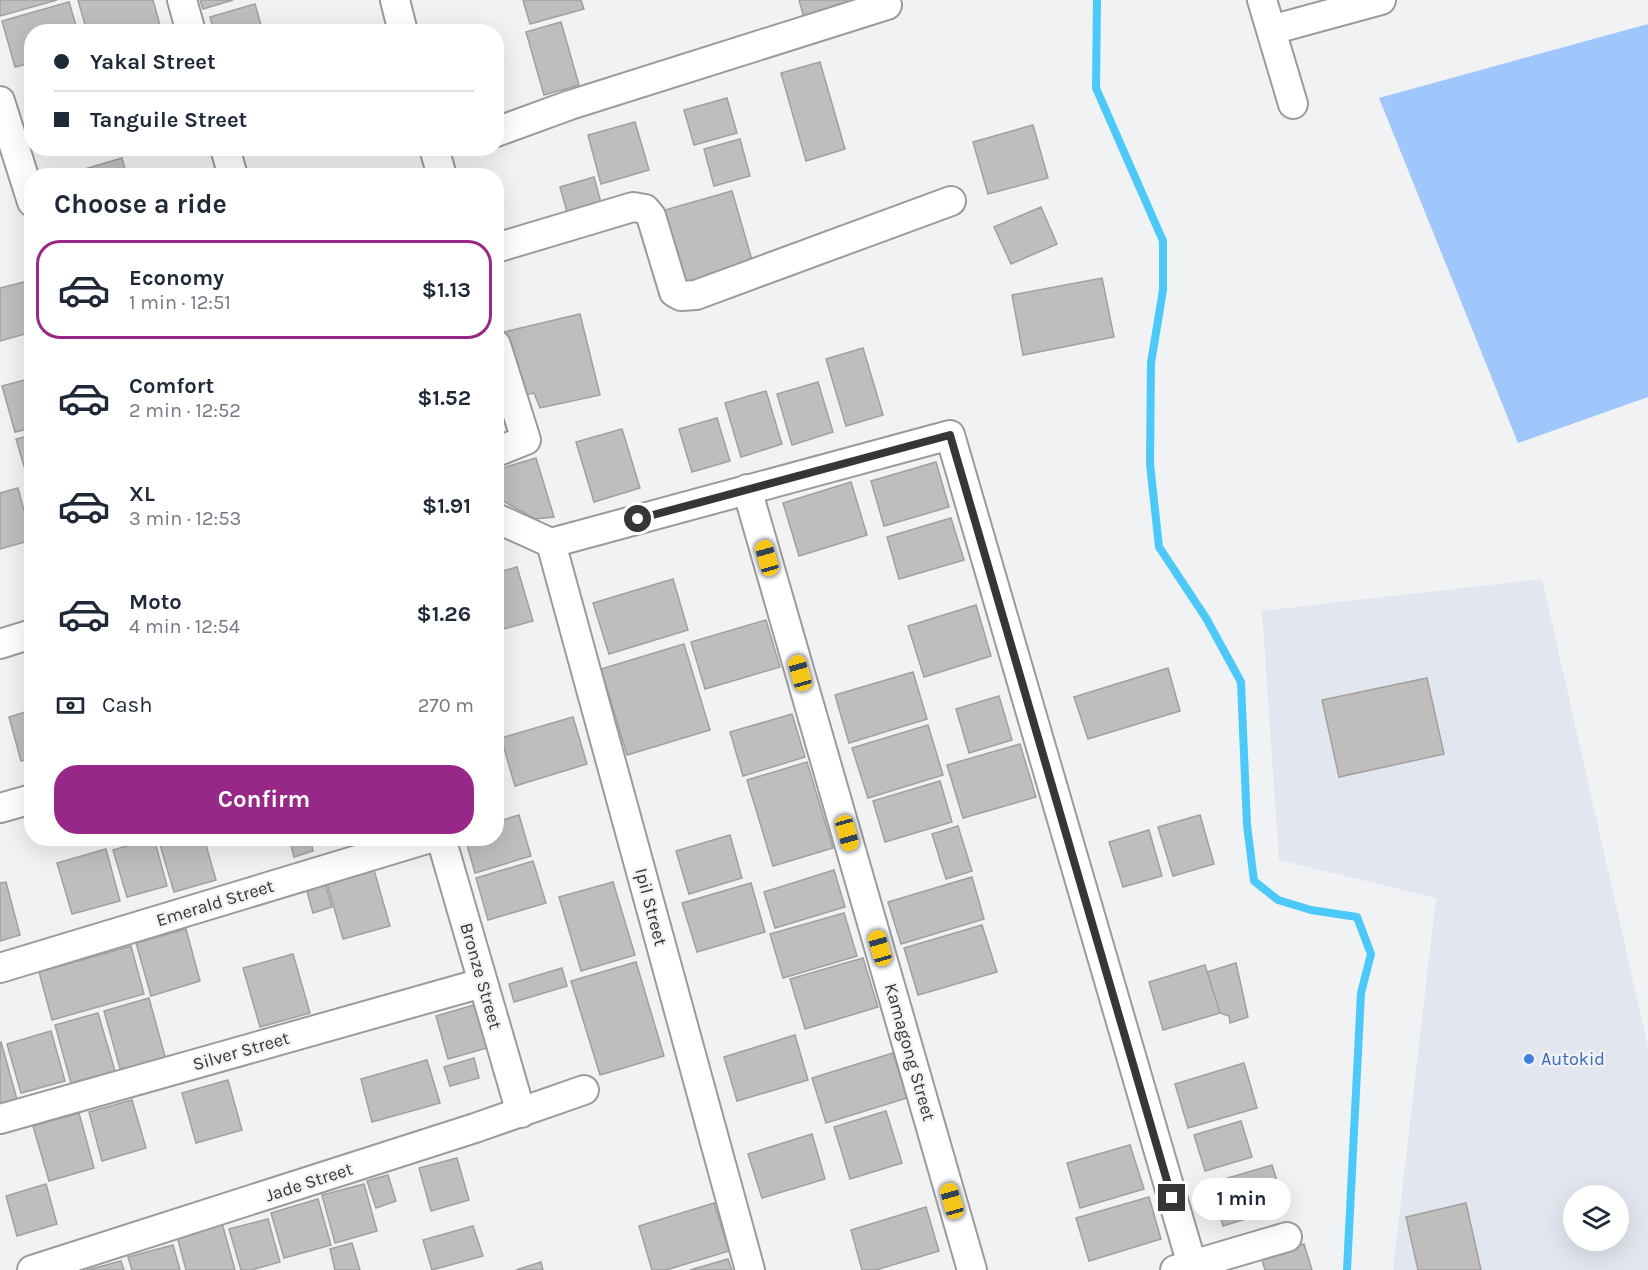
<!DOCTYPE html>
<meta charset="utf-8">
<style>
:root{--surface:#fff;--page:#f2f2f3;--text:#1f2937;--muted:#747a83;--line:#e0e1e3;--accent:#982888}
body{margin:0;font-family:Karla,sans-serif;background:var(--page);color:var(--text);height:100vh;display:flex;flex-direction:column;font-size:22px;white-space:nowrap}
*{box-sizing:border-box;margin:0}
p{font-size:20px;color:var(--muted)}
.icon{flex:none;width:33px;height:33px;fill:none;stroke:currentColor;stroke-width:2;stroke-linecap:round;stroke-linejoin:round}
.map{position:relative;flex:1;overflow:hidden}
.side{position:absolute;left:24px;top:168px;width:480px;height:678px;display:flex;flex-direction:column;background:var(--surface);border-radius:24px;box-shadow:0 6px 24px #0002}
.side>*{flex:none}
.banner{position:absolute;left:24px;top:24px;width:480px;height:132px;border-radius:24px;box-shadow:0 6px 24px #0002;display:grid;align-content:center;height:132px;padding:0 30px;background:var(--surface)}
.controls{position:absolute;left:1563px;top:1185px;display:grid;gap:12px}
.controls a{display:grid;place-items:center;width:66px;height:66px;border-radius:50%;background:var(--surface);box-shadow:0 6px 24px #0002;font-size:30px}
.end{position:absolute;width:27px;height:27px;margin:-14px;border:8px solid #363637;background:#fff;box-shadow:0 0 0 3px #fff}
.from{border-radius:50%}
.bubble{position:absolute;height:42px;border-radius:21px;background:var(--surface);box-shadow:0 6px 24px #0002;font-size:20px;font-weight:700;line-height:42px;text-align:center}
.car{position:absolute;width:18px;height:36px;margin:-18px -9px;border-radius:8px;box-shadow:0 0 4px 2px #0007;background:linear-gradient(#f5c518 24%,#345 0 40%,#f5c518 0 76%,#345 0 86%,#f5c518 0)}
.banner b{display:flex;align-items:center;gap:21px;height:57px;font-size:22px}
.banner b+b{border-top:2px solid var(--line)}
.banner i{width:15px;height:15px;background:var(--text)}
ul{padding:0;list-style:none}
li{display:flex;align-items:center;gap:18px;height:99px;margin:0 12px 9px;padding:0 18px;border:3px solid transparent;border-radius:24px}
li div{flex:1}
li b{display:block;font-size:22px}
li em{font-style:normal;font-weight:700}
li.active{border-color:var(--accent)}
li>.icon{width:54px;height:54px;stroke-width:1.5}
h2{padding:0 30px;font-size:27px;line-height:72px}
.pay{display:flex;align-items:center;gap:15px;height:66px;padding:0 30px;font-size:22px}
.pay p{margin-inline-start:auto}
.button{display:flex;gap:12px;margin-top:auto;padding:12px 30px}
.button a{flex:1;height:69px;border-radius:24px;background:var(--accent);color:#fff;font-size:24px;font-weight:700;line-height:69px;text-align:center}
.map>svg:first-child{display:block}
</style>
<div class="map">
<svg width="1648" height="1270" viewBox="0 0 1648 1270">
<rect width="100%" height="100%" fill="#f0f2f3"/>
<!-- built -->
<path fill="#e2e7ef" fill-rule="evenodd" d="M1542 579 1648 1047V1270H1393L1436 898 1279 860 1262 611ZM1574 1196H1618V1240H1574Z"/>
<!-- green -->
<path fill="#a0c7fb" d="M1648 24V397L1518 443 1379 98Z"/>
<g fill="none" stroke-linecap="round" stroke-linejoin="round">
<!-- stream -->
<path stroke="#4cc9f8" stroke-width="8" d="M1097 0 1096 88 1163 241V290L1151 363 1150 464 1159 547 1206 618 1241 682 1247 825 1254 881 1278 900 1311 910 1357 917 1371 954 1361 993 1347 1270"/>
</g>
<!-- building -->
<path fill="#c0bebd" stroke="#a2a09f" stroke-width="1.5" d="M0 0H57L0 16Z
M78 0H153L160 25 136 32H87Z
M200 0H233L203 9Z
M523 0H581L584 9 530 24Z
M799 0H847L851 12 806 25Z
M69 2 78 32H32V63L15 67 2 21Z
M255 4 263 32H214L210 17Z
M561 22 579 85 544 95 526 32Z
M820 62 845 149 806 161 781 73Z
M727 98 737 133 694 145 684 110Z
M635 122 649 170 601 184 588 135Z
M1033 125 1048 178 988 194 973 142Z
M740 139 750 176 714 186 704 149Z
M122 158 127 176H61Z
M594 177 604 214 570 223 560 187Z
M732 191 754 267 679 289 658 212Z
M1041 207 1057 244 1011 264 994 227Z
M1102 278 1114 337 1023 355 1012 295Z
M32 280V332L0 341V288Z
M580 314 600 395 540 408 534 393 520 396 500 333Z
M863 348 883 415 846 426 826 359Z
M32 378V428L15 432 2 386Z
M818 382 833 432 792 445 777 394Z
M766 391 782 444 741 457 725 403Z
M717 418 730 461 692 472 679 429Z
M622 429 640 488 594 502 576 442Z
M32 435V489L31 490 16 439Z
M536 458 554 517 535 519 496 497V470Z
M936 462 949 507 884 526 871 481Z
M851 482 867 535 799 556 783 503Z
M18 488 32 540 0 549V493Z
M951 518 964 560 899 579 887 537Z
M517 567 533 621 496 631V573Z
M673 579 688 630 609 654 593 603Z
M976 605 991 656 924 677 908 626Z
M766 620 780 667 705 689 691 642Z
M684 644 710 730 627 755 601 669Z
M1168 668 1180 711 1088 739 1074 697Z
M913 672 927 719 849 743 835 695Z
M1427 678 1444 754 1339 777 1322 700Z
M999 696 1012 740 969 753 956 709Z
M32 710V758L21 761 9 717Z
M792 714 805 757 743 776 730 732Z
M573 717 587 764 515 786 501 738Z
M928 725 943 775 868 798 852 748Z
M1020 744 1036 797 963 818 947 765Z
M496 746 503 769 496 771Z
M807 762 833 848 773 866 747 780Z
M940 781 952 822 885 842 873 801Z
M519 815 531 856 475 873 465 838H496V822Z
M1200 815 1214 864 1173 876 1158 827Z
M958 826 972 871 946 879 932 834Z
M1149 830 1162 876 1123 887 1109 842Z
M730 835 742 878 689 894 676 851Z
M154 838 167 886 127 897 113 850Z
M158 838H204L216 880 174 892Z
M289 838H310L313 851 294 857Z
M106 849 120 901 72 914 57 863Z
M533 861 546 903 488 920 476 878Z
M374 870 390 926 343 939 327 883Z
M834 870 845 907 775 928 764 892Z
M972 877 984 919 901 944 888 902Z
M6 882 20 935 0 941V883Z
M613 882 635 955 581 971 559 897Z
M325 883 332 907 313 913 306 888Z
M751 883 765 932 697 952 682 903Z
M844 913 857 956 783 978 770 934Z
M982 925 997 972 918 995 904 948Z
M186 929 200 981 151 996 136 943Z
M131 946 144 994 52 1020 39 972Z
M293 954 310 1013 260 1027 243 968Z
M863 958 878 1007 805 1029 790 979Z
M636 962 664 1056 600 1075 571 981Z
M1236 963 1248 1017 1230 1023 1229 1016 1220 1013 1207 972Z
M1205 965 1220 1013 1163 1030 1149 982Z
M562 968 567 986 514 1002 509 984Z
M149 998 166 1060 121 1072 104 1011Z
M474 1005 487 1048 448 1059 436 1016Z
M98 1013 115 1071 71 1083 55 1025Z
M51 1031 65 1081 21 1093 7 1044Z
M795 1035 808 1080 737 1101 724 1057Z
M1 1042 18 1103 0 1108V1043Z
M893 1053 907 1098 826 1123 812 1078Z
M474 1058 479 1078 450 1086 444 1067Z
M427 1060 440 1103 372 1122 361 1079Z
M1244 1063 1257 1108 1188 1128 1175 1084Z
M228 1080 242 1130 196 1143 182 1093Z
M132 1100 146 1148 102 1161 89 1112Z
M886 1111 902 1163 850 1179 834 1127Z
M79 1113 94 1168 49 1181 33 1126Z
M1241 1121 1252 1157 1205 1171 1194 1135Z
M812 1134 825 1179 762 1198 748 1154Z
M1130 1145 1144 1189 1080 1208 1067 1163Z
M457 1158 469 1200 431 1211 419 1168Z
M1272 1165 1285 1207 1223 1226 1211 1183Z
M388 1175 396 1201 376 1208 367 1181Z
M46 1184 57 1224 17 1236 6 1196Z
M364 1184 377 1231 335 1243 322 1195Z
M1149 1197 1161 1239 1089 1261 1076 1218Z
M318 1199 331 1245 284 1258 271 1213Z
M714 1203 729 1251 666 1270H652L639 1226Z
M1466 1203 1481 1270H1418L1406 1217Z
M926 1207 939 1251 876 1270H862L851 1230Z
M268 1219 280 1262 251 1270H241L229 1229Z
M222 1223 235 1270H186L177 1236Z
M473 1226 483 1256 432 1270 423 1240Z
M352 1243 360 1270H335L330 1249Z
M1304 1244 1312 1270H1265L1261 1257Z
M173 1245 180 1270H132L128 1257Z
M728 1259 732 1270H690Z
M121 1261 124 1270H87Z
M541 1262 543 1270H516Z"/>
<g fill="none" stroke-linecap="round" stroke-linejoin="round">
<!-- street casing -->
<g stroke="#999b9c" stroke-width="32">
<path id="street" d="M182 0 191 32
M395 0 403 32
M1262 0 1293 104
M1271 30 1381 0
M0 101 32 202
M496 132 570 105 887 5
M225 148 233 176
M434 148 442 176
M496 248 633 207 645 209 651 216 674 292 681 296 696 295 951 201
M496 345 526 440 496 452
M747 489 972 1270
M496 518 551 543 950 435 1192 1265
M551 543 750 1270
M0 644 32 634
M0 808 32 799
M441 838 521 1113
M0 968 430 838
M0 1119 482 983
M32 1270 475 1128 584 1090
M1175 1270 1287 1237"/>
</g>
<!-- street -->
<use href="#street" stroke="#fff" stroke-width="28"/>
</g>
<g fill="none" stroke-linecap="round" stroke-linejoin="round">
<!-- route -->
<path stroke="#363637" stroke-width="8" d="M638 519 950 435 1172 1198"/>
</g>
<!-- markers -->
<circle fill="#3f7fe0" stroke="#f0f2f3" stroke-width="2" cx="1529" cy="1059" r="6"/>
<g text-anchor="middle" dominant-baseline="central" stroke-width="4.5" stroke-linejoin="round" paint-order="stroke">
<!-- street labels -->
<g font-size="18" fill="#363637" stroke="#f0f2f3">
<text transform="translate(215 903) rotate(-17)">Emerald Street</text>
<text transform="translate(651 907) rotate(75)">Ipil Street</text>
<text transform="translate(481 976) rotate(74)">Bronze Street</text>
<text transform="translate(241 1051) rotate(-16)">Silver Street</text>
<text transform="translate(910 1052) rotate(74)">Kamagong Street</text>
<text transform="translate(309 1182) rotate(-18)">Jade Street</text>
</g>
<!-- shop labels -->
<g font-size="18" fill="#366cbe" stroke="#f0f2f3" text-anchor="start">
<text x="1541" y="1059">Autokid</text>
</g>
</g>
</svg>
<div class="controls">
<a><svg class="icon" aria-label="layers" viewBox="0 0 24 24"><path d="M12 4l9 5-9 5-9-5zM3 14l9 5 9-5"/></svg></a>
</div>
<i class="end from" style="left:638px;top:519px"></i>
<i class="end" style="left:1172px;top:1198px"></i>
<div class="bubble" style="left:1192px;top:1178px;width:99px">1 min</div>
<i class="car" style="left:767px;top:558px;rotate:344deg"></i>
<i class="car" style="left:800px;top:673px;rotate:344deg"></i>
<i class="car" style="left:847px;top:833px;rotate:164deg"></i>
<i class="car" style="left:880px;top:948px;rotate:344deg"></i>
<i class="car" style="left:952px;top:1201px;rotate:344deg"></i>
<div class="banner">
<b><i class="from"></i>Yakal Street</b>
<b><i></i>Tanguile Street</b>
</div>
<section class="side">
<h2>Choose a ride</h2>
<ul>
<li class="active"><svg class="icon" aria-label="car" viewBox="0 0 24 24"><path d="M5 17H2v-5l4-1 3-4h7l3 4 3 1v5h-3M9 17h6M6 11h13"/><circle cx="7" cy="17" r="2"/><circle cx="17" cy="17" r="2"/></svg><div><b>Economy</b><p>1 min · 12:51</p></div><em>$1.13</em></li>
<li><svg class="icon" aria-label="car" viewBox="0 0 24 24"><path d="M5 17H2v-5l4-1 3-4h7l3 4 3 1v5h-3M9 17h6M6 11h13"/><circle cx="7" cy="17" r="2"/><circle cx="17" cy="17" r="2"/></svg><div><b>Comfort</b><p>2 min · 12:52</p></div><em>$1.52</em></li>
<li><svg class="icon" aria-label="car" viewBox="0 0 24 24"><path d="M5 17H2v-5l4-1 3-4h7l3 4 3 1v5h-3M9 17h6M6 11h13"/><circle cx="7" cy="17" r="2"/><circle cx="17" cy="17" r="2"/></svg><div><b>XL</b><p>3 min · 12:53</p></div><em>$1.91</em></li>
<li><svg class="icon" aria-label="car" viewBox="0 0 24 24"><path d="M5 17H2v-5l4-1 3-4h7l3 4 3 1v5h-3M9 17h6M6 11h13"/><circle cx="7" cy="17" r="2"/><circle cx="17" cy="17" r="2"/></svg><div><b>Moto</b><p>4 min · 12:54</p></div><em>$1.26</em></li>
</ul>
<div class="pay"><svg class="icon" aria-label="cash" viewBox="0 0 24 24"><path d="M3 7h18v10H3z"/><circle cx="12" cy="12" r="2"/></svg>Cash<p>270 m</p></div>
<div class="button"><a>Confirm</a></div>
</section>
</div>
